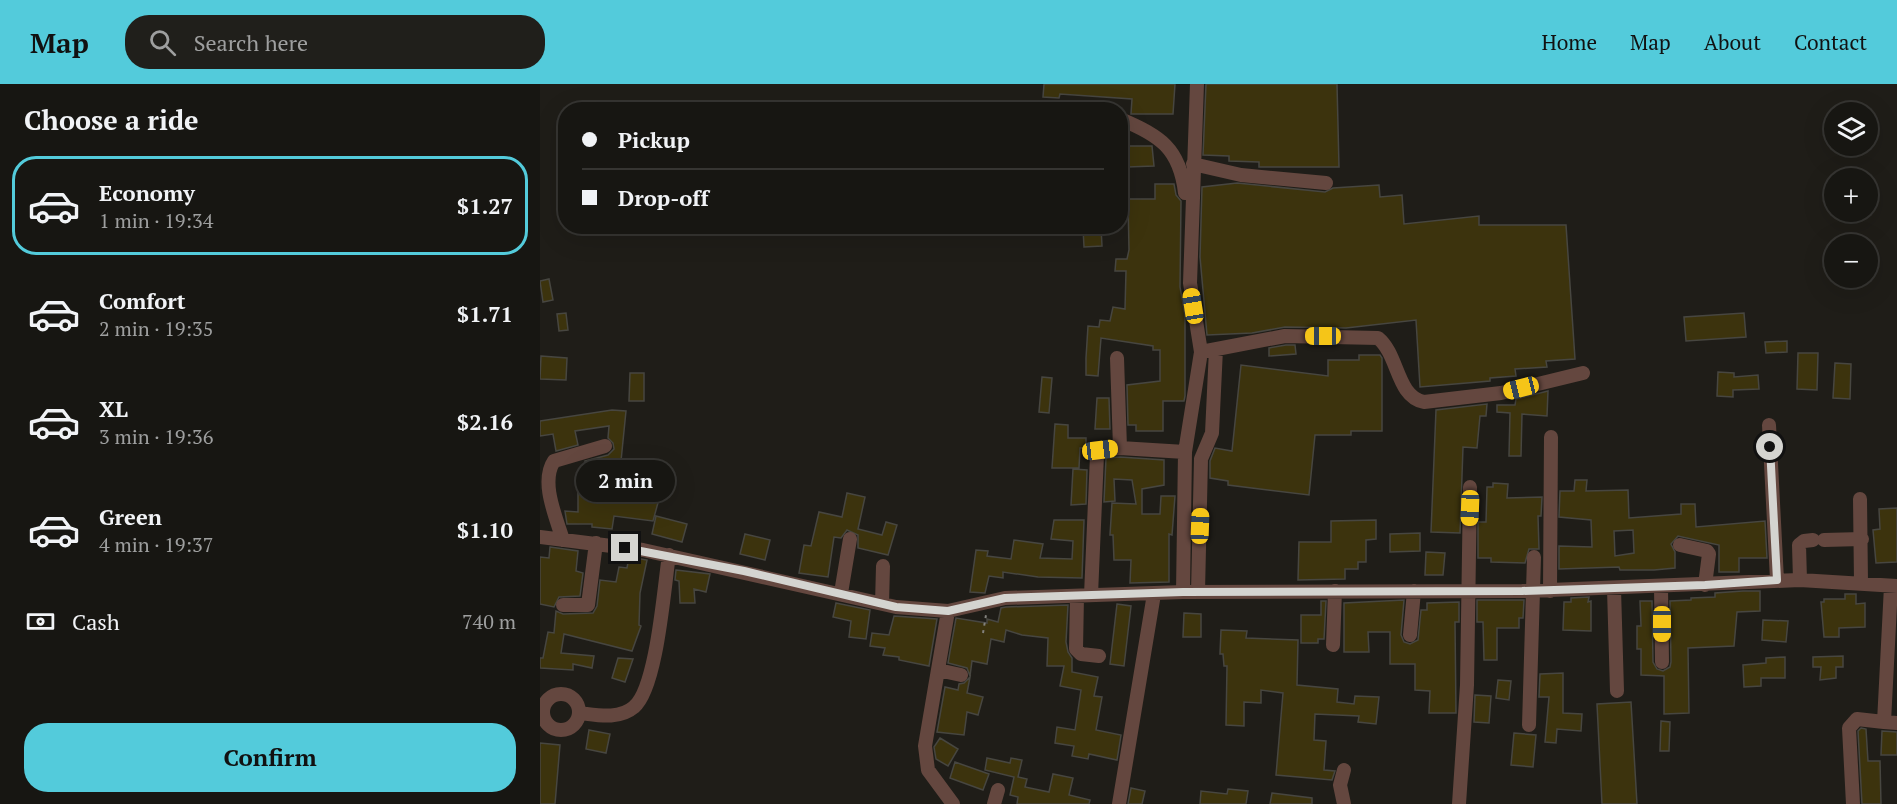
<!DOCTYPE html>
<meta charset="utf-8">
<style>
:root{--surface:#171612;--page:#201f1b;--text:#f1f3f6;--muted:#9e9f9f;--line:#363532;--accent:#53cbdb}
body{margin:0;font-family:"PT Serif",serif;background:var(--page);color:var(--text);height:100vh;display:flex;flex-direction:column;font-size:22px;white-space:nowrap}
*{box-sizing:border-box;margin:0}
p{font-size:20px;color:var(--muted)}
.icon{flex:none;width:33px;height:33px;fill:none;stroke:currentColor;stroke-width:2;stroke-linecap:round;stroke-linejoin:round}
.map{position:relative;flex:1;overflow:hidden}
.details{display:flex;flex-direction:column;background:var(--surface);width:540px}
.details>*{flex:none}
.hud{position:absolute;left:18px;top:18px;width:570px;height:132px;border-radius:24px;box-shadow:0 6px 24px #0002,0 0 0 2px var(--line);display:grid;align-content:center;height:132px;padding:0 24px;background:var(--surface)}
.controls{position:absolute;left:1284px;top:18px;display:grid;gap:12px}
.controls a{display:grid;place-items:center;width:54px;height:54px;border-radius:50%;background:var(--surface);box-shadow:0 6px 24px #0002,0 0 0 2px var(--line);font-size:30px}
.end{position:absolute;width:27px;height:27px;margin:-14px;border:8px solid #d4d4d0;background:#111;box-shadow:0 0 0 3px #111}
.from{border-radius:50%}
.bubble{position:absolute;height:42px;border-radius:21px;background:var(--surface);box-shadow:0 6px 24px #0002,0 0 0 2px var(--line);font-size:20px;font-weight:800;line-height:42px;text-align:center}
.car{position:absolute;width:18px;height:36px;margin:-18px -9px;border-radius:8px;box-shadow:0 0 4px 2px #0007;background:linear-gradient(#f5c518 24%,#345 0 40%,#f5c518 0 76%,#345 0 86%,#f5c518 0)}
.hud b{display:flex;align-items:center;gap:21px;height:57px;font-size:22px}
.hud b+b{border-top:2px solid var(--line)}
.hud i{width:15px;height:15px;background:var(--text)}
ul{padding:0;list-style:none}
li{display:flex;align-items:center;gap:18px;height:99px;margin:0 12px 9px;padding:0 12px;border:3px solid transparent;border-radius:24px}
li div{flex:1}
li b{display:block;font-size:22px}
li em{font-style:normal;font-weight:800}
li.current{border-color:var(--accent)}
li>.icon{width:54px;height:54px;stroke-width:1.5}
h2{padding:0 24px;font-size:27px;line-height:72px}
.pay{display:flex;align-items:center;gap:15px;height:66px;padding:0 24px;font-size:22px}
.pay p{margin-inline-start:auto}
.button{display:flex;gap:12px;margin-top:auto;padding:12px 24px}
.button a{flex:1;height:69px;border-radius:24px;background:var(--accent);color:#111;font-size:24px;font-weight:800;line-height:69px;text-align:center}
header{display:flex;align-items:center;gap:36px;box-sizing:border-box;height:84px;padding:0 30px;background:var(--accent);color:#111}
header strong{font-size:28px}
nav{display:flex;gap:33px;margin-inline-start:auto;font-size:21px}
.search{width:420px;height:54px;background:var(--page);display:flex;align-items:center;gap:15px;box-sizing:border-box;padding:0 21px;border-radius:24px;color:var(--muted);font-size:22px}
main{display:flex;flex:1;min-height:0}
.map>svg:first-child{display:block}
</style>
<header>
<strong>Map</strong>
<div class="search"><svg class="icon" aria-label="search" viewBox="0 0 24 24"><circle cx="10" cy="10" r="6"/><path d="M15 15l6 6"/></svg>Search here</div>
<nav><a>Home</a><a>Map</a><a>About</a><a>Contact</a></nav>
</header>
<main>
<section class="details">
<h2>Choose a ride</h2>
<ul>
<li class="current"><svg class="icon" aria-label="car" viewBox="0 0 24 24"><path d="M5 17H2v-5l4-1 3-4h7l3 4 3 1v5h-3M9 17h6M6 11h13"/><circle cx="7" cy="17" r="2"/><circle cx="17" cy="17" r="2"/></svg><div><b>Economy</b><p>1 min · 19:34</p></div><em>$1.27</em></li>
<li><svg class="icon" aria-label="car" viewBox="0 0 24 24"><path d="M5 17H2v-5l4-1 3-4h7l3 4 3 1v5h-3M9 17h6M6 11h13"/><circle cx="7" cy="17" r="2"/><circle cx="17" cy="17" r="2"/></svg><div><b>Comfort</b><p>2 min · 19:35</p></div><em>$1.71</em></li>
<li><svg class="icon" aria-label="car" viewBox="0 0 24 24"><path d="M5 17H2v-5l4-1 3-4h7l3 4 3 1v5h-3M9 17h6M6 11h13"/><circle cx="7" cy="17" r="2"/><circle cx="17" cy="17" r="2"/></svg><div><b>XL</b><p>3 min · 19:36</p></div><em>$2.16</em></li>
<li><svg class="icon" aria-label="car" viewBox="0 0 24 24"><path d="M5 17H2v-5l4-1 3-4h7l3 4 3 1v5h-3M9 17h6M6 11h13"/><circle cx="7" cy="17" r="2"/><circle cx="17" cy="17" r="2"/></svg><div><b>Green</b><p>4 min · 19:37</p></div><em>$1.10</em></li>
</ul>
<div class="pay"><svg class="icon" aria-label="cash" viewBox="0 0 24 24"><path d="M3 7h18v10H3z"/><circle cx="12" cy="12" r="2"/></svg>Cash<p>740 m</p></div>
<div class="button"><a>Confirm</a></div>
</section>
<div class="map">
<svg width="1357" height="720" viewBox="0 0 1357 720">
<rect width="100%" height="100%" fill="#1f1d18"/>
<!-- building -->
<path fill="#3c330d" stroke="#474640" stroke-width="1.5" fill-rule="evenodd" d="M504 0H635L633 30H591L592 15 520 10 519 14 503 13Z
M666 0H797L799 83H719V78L689 77V72L663 71Z
M586 62H612L614 82 587 83Z
M697 99 785 108 793 104 839 101 840 113 862 111 864 140 939 132V141H1026L1035 275 1006 277 1007 283 975 285 976 292 950 294V297L880 303 876 236 806 244 745 243 712 249 667 251 660 173 662 103Z
M615 100H634L636 111 641 117 640 203 645 231V312L644 317H623V347H596V341H588L587 301 620 297V266H613V262L561 254 558 292 546 291V274L548 242 559 243 560 236 570 237 573 223 585 225 586 187H575L576 175H587L589 166 588 115H615Z
M561 143 562 162 544 163 543 144Z
M9 195 13 216 3 218 0 197Z
M26 229 28 246 19 247 17 230Z
M1204 229 1206 253 1146 257 1144 233Z
M1247 257V268L1226 269 1225 258Z
M746 261H755L756 270 729 272V264Z
M1258 269H1278L1277 306 1257 305Z
M819 271H840L842 274V347H811V351H775L769 411 688 401V397L670 394V377L675 364 692 367 701 281 788 292V276H819Z
M1 272 27 274 26 296 0 295Z
M1295 279 1311 280 1310 315 1293 314Z
M1178 288 1194 289V293L1218 291 1219 305 1193 306V313L1177 312Z
M90 289H104V317H89Z
M502 293 512 294 509 329 499 328Z
M1008 307 1007 332 982 330 981 372H969L970 329 957 328V321H975L976 315Z
M557 314H569L570 345H555Z
M947 320 946 332H940L937 364 923 363 920 449 891 448 896 326Z
M72 326 86 327 79 397 106 401 110 378 128 382 113 437 74 432 72 445 52 443V440H27L25 427 38 428V408H49L45 377 68 371 74 365 73 359 68 354 69 342 35 347 38 361 16 367 13 350 0 352V337Z
M515 340 528 341V354H546V364H540L539 384H512Z
M580 373 624 376V401L602 405V430H620L621 412H635L632 451 629 450V498L590 499 591 476H574L573 451H570L572 419 596 420 592 396 574 395 575 417 564 418 566 374Z
M533 385 547 386 546 420 531 421Z
M1035 396H1047L1046 407 1088 406 1089 434 1141 430V420H1155L1156 443 1225 437 1227 474H1199V488H1179V461L1138 452 1131 460 1135 468V484L1114 486H1080L1079 483 1019 485V462L1052 463 1051 436 1019 433 1020 407H1034ZM1093 446 1094 469 1075 472 1074 447Z
M953 399 968 400 967 414 1002 413 1001 432H998L999 465H989L985 479 951 478V474H938V438H946L947 403H953Z
M307 409 325 413 318 445 342 451 346 438 357 441 348 471 318 464V451L307 446 301 454 294 453 288 493 259 489 264 461 271 462 279 428 302 433Z
M1357 424V478L1336 479 1333 446 1340 445 1339 425Z
M116 432 147 440 142 458 112 450Z
M514 436H544L542 494 498 493 463 488V494L449 492 445 509 430 508 436 466 448 467 447 472 471 475 474 456 503 460 500 474 532 475 533 457 511 455Z
M836 436V455L826 456V478H818V485H805V495L758 496 759 458H791V437Z
M880 449V467L850 468V450Z
M205 450 230 456 225 476 200 470Z
M10 463 38 467 36 487 43 489 40 512 19 513 14 523 0 520V473L9 474Z
M886 468 905 469 903 491H885Z
M89 473 107 476 100 509 99 541 101 542 92 567 24 550 21 569 54 572 52 584 33 580V586L0 584V574H3L8 548 14 549 16 527 23 530 53 529 57 522 60 496 76 498 79 483 87 484Z
M136 486 170 490 166 508 154 505 155 519H140L139 497 135 496Z
M1203 507H1220V527L1197 528 1194 562 1148 564 1149 629 1124 630V592L1101 591V565H1097V542H1101L1100 517H1112L1113 578 1117 585 1123 587 1130 583 1131 578 1130 517 1151 516V514L1175 513V509Z
M1305 510H1316V520L1325 519V543L1299 544V553H1284L1281 518H1284V515H1305Z
M1049 513 1048 518 1051 517V547L1023 546 1024 518H1031V514Z
M864 516 861 551 864 558 870 560 878 556 881 526H887V519L919 518V538H915L916 629H889L890 607 875 606V580H850V548H828L829 568H804V519Z
M937 516H984L983 534H979V544H957V576H944L943 538H937Z
M781 517H786L784 555H778V559H761V531H781Z
M296 519 330 526 326 555 309 553 311 537 293 533Z
M577 520 591 522 584 582 570 580Z
M528 521 526 558 528 568 532 574V588L558 593 554 612 562 613 556 646 581 651 577 676 549 670 548 675 532 672 534 662 515 659 517 643 535 646 541 606 520 602 524 582H507L508 554 482 551 466 546 464 558 451 555 447 580 432 577 430 592 427 584 408 579 416 534 447 539V535L458 538 461 524 466 523Z
M644 529 661 530V553H643Z
M354 532 397 535 389 582 359 576V573L343 571 345 564 330 562 332 549 349 551Z
M1223 536 1248 537 1246 558 1222 556Z
M681 546 707 547 706 554 758 556 757 601 798 605 797 618 814 620 815 612 839 613 836 640 818 638 819 632 775 630 774 656 786 657 784 686 795 687 792 696 736 691 743 609 721 606V619L704 618V642L686 641 687 582H684L683 570H680Z
M1303 572V583H1296V594L1280 596 1281 583H1273V573Z
M1245 573V594H1221V602L1204 603 1203 581 1226 579V574Z
M78 574 93 575 85 598 72 594Z
M1023 589V629L1042 630 1041 647 1017 645 1016 659 1005 658 1009 613H999L1000 590Z
M430 593 427 609 443 613 438 631 427 628 424 651 397 648 405 603 418 606 419 600 424 599Z
M958 596 971 597 969 616 956 614Z
M935 611 951 612 949 639 934 638Z
M1091 618 1097 720H1062L1057 620Z
M1121 637 1130 638 1129 667H1120Z
M1321 644 1326 645 1328 677H1340L1341 720H1322L1318 647Z
M49 646 70 650 66 669 46 665Z
M1342 647 1357 648V671H1341Z
M974 649 996 651 993 683 971 681Z
M400 654 418 665 408 682 396 675 394 663Z
M0 659 20 661 15 720H0Z
M447 674 470 679 471 674 482 676 478 693 487 695 485 703 509 708 513 690 533 694 529 711 550 716 549 720H477L478 713 470 711 474 693 445 686Z
M415 678 449 690 443 706 410 694Z
M591 704 605 707 602 720H588Z
M688 705 708 707 706 720H660L661 707 687 710Z
M732 709 772 714V720H730Z"/>
<g fill="none" stroke-linecap="round" stroke-linejoin="round">
<!-- path -->
<path stroke="#82817d" stroke-width="2" stroke-dasharray="3 4.5" stroke-linecap="butt" d="M443 549 446 531"/>
<!-- minor -->
<path stroke="#64473f" stroke-width="14" d="M580 35C620 51 640 65 645 109
M653 80 701 91 786 99
M661 268 745 252 838 254C859 271 856 312 884 318L961 309 1043 289
M577 274 580 364 645 368
M1229 341 1237 496
M1320 415 1321 498
M0 453 103 466 356 523 408 527 465 514 643 508 982 507 1260 496 1357 502
M23 456C16 433 0 398 14 377L65 362
M1284 456 1322 455
M1140 461 1167 467 1169 470 1165 501
M1260 496 1259 461 1264 457 1273 456
M1351 502 1344 638 1357 639
M1121 503 1122 578
M1074 505 1077 607
M1010 507 1011 353
M643 508 645 368 661 268 650 199 657 0
M658 508 661 375 672 349 676 265
M301 509 310 455
M551 511 557 371 560 366 580 364
M537 512 536 565 541 570 559 572
M342 520 343 482
M23 521H48L56 459
M408 527 385 662 388 686 413 720
M870 551 874 507
M793 561 795 507
M398 586 421 591
M3 628a18 18 0 1 1 36 0a18 18 0 1 1-36 0Z
M40 629C57 631 79 636 94 623 117 604 124 503 129 471
M989 641 994 473
M454 720 458 706
M579 720 614 510
M804 720 800 701 804 686
M919 720 927 601 930 403
M1313 720 1309 644 1317 635 1344 638"/>
</g>
<g fill="none" stroke-linecap="round" stroke-linejoin="round">
<!-- route -->
<path stroke="#d4d4d0" stroke-width="8" d="M85 464 204 487 356 523 408 527 465 514 491 513 643 508 982 507 1165 501 1237 496 1230 363"/>
</g>
</svg>
<div class="controls">
<a><svg class="icon" aria-label="layers" viewBox="0 0 24 24"><path d="M12 4l9 5-9 5-9-5zM3 14l9 5 9-5"/></svg></a>
<a>+</a>
<a>−</a>
</div>
<i class="end from" style="left:1230px;top:363px"></i>
<i class="end" style="left:85px;top:464px"></i>
<div class="bubble" style="left:36px;top:376px;width:99px">2 min</div>
<i class="car" style="left:653px;top:222px;rotate:351deg"></i>
<i class="car" style="left:783px;top:252px;rotate:270deg"></i>
<i class="car" style="left:981px;top:304px;rotate:256deg"></i>
<i class="car" style="left:560px;top:366px;rotate:83deg"></i>
<i class="car" style="left:930px;top:424px;rotate:182deg"></i>
<i class="car" style="left:660px;top:442px;rotate:2deg"></i>
<i class="car" style="left:1122px;top:540px;rotate:180deg"></i>
<div class="hud">
<b><i class="from"></i>Pickup</b>
<b><i></i>Drop-off</b>
</div>
</div>
</main>
